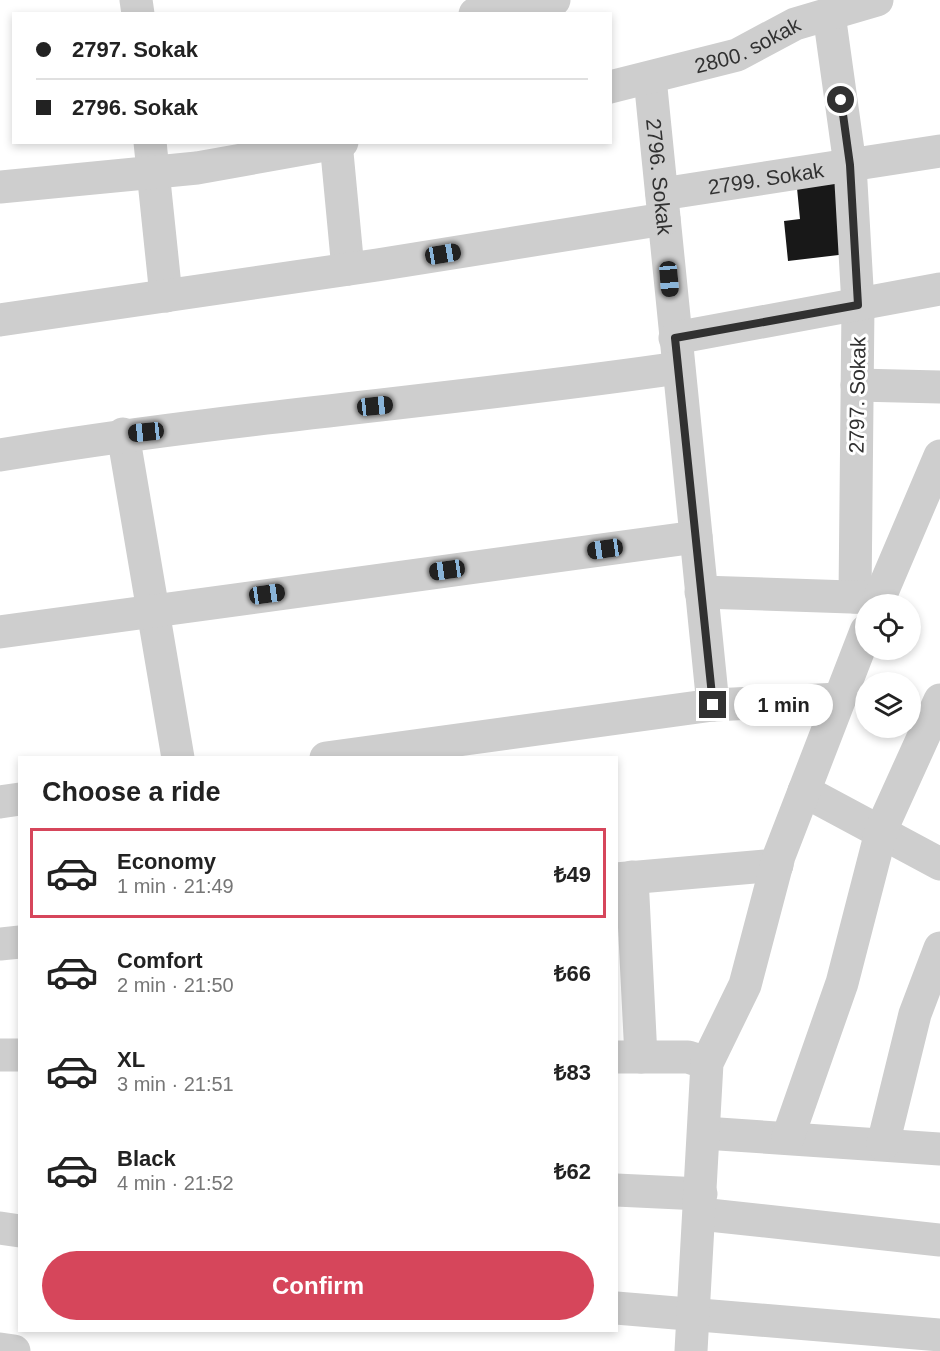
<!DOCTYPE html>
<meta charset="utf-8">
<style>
:root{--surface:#fff;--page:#f6f6f6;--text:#222;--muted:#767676;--line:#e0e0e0;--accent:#d6465b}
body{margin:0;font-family:Helvetica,sans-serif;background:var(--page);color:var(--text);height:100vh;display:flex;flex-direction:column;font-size:22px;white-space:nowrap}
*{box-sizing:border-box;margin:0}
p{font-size:20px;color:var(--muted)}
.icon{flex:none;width:33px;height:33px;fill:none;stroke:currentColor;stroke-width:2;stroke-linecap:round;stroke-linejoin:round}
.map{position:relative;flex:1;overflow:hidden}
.side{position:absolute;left:18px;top:756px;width:600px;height:576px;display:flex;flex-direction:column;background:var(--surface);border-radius:0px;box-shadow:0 3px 9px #0003}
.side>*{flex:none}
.guide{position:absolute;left:12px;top:12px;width:600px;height:132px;border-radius:0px;box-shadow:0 3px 9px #0003;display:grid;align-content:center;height:132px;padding:0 24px;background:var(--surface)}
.buttons{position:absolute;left:855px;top:594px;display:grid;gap:12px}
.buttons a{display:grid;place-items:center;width:66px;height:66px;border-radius:50%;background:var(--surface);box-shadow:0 3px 9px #0003;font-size:30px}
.end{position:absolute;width:27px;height:27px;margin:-14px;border:8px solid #313131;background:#fff;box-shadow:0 0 0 3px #fff}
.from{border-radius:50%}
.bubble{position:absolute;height:42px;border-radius:21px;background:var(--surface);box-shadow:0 3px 9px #0003;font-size:20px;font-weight:600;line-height:42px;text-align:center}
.car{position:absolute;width:18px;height:36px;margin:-18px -9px;border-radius:8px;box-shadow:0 0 4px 2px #0007;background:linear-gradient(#222 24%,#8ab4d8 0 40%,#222 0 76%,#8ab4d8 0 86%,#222 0)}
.guide b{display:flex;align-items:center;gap:21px;height:57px;font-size:22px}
.guide b+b{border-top:2px solid var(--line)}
.guide i{width:15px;height:15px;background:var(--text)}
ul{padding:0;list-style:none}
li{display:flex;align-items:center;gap:18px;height:90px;margin:0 12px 9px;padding:0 12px;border:3px solid transparent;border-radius:0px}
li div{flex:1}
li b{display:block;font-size:22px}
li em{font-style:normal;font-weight:600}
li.on{border-color:var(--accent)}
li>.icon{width:54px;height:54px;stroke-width:1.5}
h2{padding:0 24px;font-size:27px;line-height:72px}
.cta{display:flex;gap:12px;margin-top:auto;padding:12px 24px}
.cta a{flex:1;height:69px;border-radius:36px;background:var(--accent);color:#fff;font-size:24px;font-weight:600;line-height:69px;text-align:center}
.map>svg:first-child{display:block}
</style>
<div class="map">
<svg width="940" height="1351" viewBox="0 0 940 1351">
<rect width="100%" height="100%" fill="#fff"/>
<!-- building -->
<path fill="#181818" d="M839 183 847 254 788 261 784 221 800 219 797 188Z"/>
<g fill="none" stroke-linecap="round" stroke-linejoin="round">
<!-- minor -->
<g stroke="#cecece" stroke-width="33">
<path d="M136 0 138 14"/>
<path d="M475 14 554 0"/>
<path d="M829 14 850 165 858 305 855 597"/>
<path id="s1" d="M650 78 713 705"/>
<path id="s2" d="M610 87 737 55 795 24 877 0"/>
<path d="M150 142 166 296"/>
<path d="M336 142 348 269"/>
<path d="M0 187 197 168 342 142"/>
<path id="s3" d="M662 194 940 151"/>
<path d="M0 320 377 265 664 219"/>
<path d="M675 338 940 289"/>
<path d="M857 385 940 387"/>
<path d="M123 434 178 758"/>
<path d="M0 455C225 417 453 401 678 368"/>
<path d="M701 592 880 598"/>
<path d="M877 604 940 456"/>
<path d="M0 632 696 537"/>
<path d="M326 758 713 705 839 699"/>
<path d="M804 791 940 864"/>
<path d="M0 802 20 799"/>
<path d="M632 877 641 1057"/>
<path d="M616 879 777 865"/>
<path d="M0 944 20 942"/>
<path d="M0 1055H20"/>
<path d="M616 1057H688L707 1063"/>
<path d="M704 1133 940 1149"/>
<path d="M788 1137 842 983 882 828 940 700"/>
<path d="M883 1144 915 1014 940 948"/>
<path d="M616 1190 701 1194"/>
<path d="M700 1214 940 1240"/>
<path d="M0 1228 20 1231"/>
<path d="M616 1308 940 1335"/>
<path d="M0 1349 14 1351"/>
<path d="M691 1351 707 1063 745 985 779 856 866 631"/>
</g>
</g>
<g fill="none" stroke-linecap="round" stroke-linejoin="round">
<!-- route -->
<path stroke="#313131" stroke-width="8" d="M713 705 675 338 858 305 850 165 841 100"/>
</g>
<g text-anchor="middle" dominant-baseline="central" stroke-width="6" stroke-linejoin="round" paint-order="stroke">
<!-- street labels -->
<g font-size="21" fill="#313131" stroke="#fff">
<text stroke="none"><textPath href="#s2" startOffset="144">2800. sokak</textPath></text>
<text stroke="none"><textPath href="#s1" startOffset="99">2796. Sokak</textPath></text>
<text stroke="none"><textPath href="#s3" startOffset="105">2799. Sokak</textPath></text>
<text transform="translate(857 395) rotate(-89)">2797. Sokak</text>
</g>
</g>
</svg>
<div class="buttons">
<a><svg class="icon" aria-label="locate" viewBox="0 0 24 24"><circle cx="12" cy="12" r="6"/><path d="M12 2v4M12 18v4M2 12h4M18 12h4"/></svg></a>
<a><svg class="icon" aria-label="layers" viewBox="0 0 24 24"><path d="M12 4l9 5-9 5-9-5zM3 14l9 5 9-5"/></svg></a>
</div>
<i class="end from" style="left:841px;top:100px"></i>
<i class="end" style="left:713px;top:705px"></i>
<div class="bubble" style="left:734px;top:684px;width:99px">1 min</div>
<i class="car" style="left:443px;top:254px;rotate:81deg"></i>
<i class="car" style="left:669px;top:279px;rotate:175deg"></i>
<i class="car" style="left:375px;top:406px;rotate:84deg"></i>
<i class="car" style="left:146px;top:432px;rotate:264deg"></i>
<i class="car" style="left:605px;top:549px;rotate:262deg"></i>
<i class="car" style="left:447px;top:570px;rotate:262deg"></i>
<i class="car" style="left:267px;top:594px;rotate:82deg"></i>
<div class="guide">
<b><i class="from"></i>2797. Sokak</b>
<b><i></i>2796. Sokak</b>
</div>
<section class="side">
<h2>Choose a ride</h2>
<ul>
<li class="on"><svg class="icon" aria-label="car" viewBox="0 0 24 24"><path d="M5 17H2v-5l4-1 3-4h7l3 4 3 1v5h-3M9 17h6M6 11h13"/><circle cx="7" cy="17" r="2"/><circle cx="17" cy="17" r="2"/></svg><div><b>Economy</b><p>1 min · 21:49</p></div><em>₺49</em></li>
<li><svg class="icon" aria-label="car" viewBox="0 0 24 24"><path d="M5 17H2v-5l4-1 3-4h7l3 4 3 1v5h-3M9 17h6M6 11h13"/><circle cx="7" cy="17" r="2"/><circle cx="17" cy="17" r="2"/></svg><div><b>Comfort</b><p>2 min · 21:50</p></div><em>₺66</em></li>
<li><svg class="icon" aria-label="car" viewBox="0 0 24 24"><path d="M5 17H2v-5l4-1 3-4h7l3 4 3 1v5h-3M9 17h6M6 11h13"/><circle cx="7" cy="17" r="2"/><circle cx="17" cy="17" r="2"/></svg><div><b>XL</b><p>3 min · 21:51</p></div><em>₺83</em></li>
<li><svg class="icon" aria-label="car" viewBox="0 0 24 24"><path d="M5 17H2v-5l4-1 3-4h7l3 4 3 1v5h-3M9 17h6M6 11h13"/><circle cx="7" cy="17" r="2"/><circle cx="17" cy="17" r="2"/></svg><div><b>Black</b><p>4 min · 21:52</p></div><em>₺62</em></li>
</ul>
<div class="cta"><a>Confirm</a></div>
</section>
</div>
